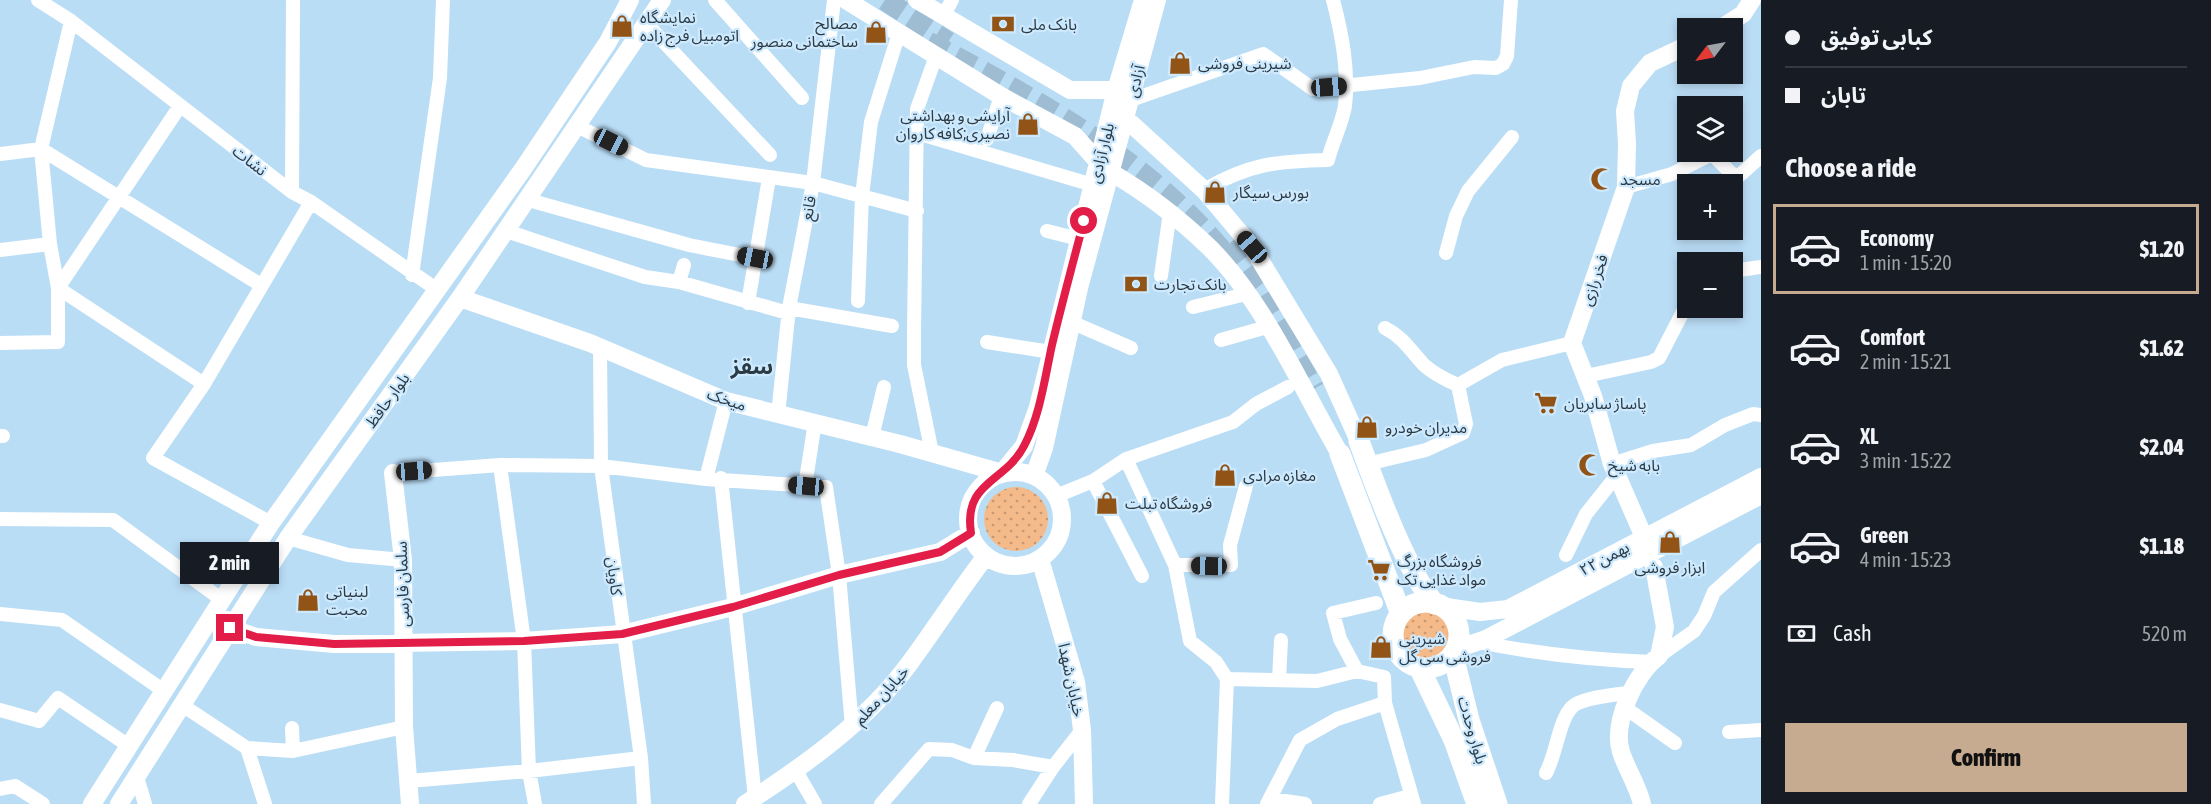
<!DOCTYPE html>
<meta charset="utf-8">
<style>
:root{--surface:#171b24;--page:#20242c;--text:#f1f3f6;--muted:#9ea1a6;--line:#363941;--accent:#c6ab91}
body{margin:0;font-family:"Asap Condensed","Noto Sans Arabic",sans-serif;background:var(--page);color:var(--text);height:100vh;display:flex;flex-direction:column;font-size:22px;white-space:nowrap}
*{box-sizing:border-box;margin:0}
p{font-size:20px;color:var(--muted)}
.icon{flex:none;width:33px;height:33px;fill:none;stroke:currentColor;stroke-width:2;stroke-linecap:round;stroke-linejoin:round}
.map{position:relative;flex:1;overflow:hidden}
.sheet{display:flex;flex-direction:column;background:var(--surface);width:450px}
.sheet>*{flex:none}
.top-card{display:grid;align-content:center;height:132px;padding:0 24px;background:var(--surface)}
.needle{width:39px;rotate:238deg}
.buttons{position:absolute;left:1677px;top:18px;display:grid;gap:12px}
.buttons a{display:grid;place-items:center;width:66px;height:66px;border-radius:0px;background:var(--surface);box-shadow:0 3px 9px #0003;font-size:30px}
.end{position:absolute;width:27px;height:27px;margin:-14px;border:8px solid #e11d48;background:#fff;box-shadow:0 0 0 3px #fff}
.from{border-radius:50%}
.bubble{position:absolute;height:42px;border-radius:0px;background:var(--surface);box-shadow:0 3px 9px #0003;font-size:20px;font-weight:800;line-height:42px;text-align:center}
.car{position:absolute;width:18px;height:36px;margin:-18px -9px;border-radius:8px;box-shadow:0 0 4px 2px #0007;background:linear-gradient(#222 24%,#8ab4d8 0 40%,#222 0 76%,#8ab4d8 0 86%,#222 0)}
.top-card b{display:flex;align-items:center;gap:21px;height:57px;font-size:22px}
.top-card b+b{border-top:2px solid var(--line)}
.top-card i{width:15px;height:15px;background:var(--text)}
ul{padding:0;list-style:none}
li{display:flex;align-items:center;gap:18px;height:90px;margin:0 12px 9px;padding:0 12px;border:3px solid transparent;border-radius:0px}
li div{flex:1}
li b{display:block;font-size:22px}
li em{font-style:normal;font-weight:800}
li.on{border-color:var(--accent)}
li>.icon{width:54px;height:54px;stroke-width:1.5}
h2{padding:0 24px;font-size:27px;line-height:72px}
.pay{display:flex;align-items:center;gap:15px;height:66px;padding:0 24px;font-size:22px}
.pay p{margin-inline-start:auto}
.primary-button{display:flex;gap:12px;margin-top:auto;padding:12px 24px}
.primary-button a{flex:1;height:69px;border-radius:0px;background:var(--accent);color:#111;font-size:24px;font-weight:800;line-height:69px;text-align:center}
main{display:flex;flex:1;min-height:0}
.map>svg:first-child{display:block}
</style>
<main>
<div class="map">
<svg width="1761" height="804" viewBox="0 0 1761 804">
<defs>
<pattern id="grass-dots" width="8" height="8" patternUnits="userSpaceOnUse" patternTransform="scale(1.5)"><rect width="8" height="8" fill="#f5ba89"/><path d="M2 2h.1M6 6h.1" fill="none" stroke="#c79872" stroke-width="1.8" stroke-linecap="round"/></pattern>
</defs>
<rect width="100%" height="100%" fill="#baddf6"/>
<!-- grass -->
<path fill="url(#grass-dots)" d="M984 519a32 32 0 1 1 64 0a32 32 0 1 1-64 0Z
M1400 637a25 25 0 1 1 50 0a25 25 0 1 1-50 0Z"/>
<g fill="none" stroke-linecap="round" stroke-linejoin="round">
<!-- primary-tunnel -->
<path stroke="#9ebcd2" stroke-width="21" stroke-dasharray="21 10" stroke-linecap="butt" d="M885 0 948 42
M928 42C1039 101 1155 163 1233 264
M1230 243 1262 284 1299 343
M1282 333 1314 389"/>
<!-- street -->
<path stroke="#fff" stroke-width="14" d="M38 0 71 21 292 192 311 202 436 289
M715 0 802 98
M944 15 952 0
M646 23 770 155
M1131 100 1263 54 1313 89 1420 78 1474 67 1496 68 1503 64 1507 56 1511 0
M180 106 58 288 204 384
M575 125 646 160 813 183 917 211
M917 133 1093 185
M987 139 1001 96
M0 154 41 149 261 285
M1626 187 1672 174 1712 154 1733 175H1740L1761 156
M1204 190C1248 164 1277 161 1328 160 1332 143 1342 124 1345 106 1349 70 1342 34 1333 0
M292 192 293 0
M525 199 689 245 755 258
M506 231 645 277 679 282 788 313
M1047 231 1079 239
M0 250 50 244
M1446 253 1456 216 1468 191 1512 137
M1732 271 1761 267
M412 275 440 78 443 0
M1161 276 1170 212
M679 282 684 265
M858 301 862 196 871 122 899 33
M748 303 769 178
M1193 307 1246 294
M789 308 892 326
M1071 322 1131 348
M1385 328C1403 337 1410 350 1424 365 1434 374 1446 380 1458 385
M1221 340 1267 327
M987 342 1051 352
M0 343 58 342V288L50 244 41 149 71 21
M600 347 601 466 641 758 644 804
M1586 376 1651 362 1659 358 1688 302
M778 415 789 308 813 183 834 0
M0 436H3
M872 437 884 387
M932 453 914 365V333L917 109 936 56
M1126 459 1175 565 1190 641 1216 662 1227 679 1222 804
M1367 464 1426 450 1463 433 1466 424 1458 385 1502 360 1572 343
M1612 464 1653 451 1691 445 1725 425 1753 414 1761 415
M500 465 524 641 529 771 535 804
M393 473 500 465 601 466 706 479 826 487 839 575 852 727
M721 478 755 798
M706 479 726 401
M1093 481 1142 576
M805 486 815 422
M1056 496 1093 481 1126 459 1233 422 1256 404 1288 387
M0 519 113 520 221 599
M271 523 153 458 204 384 311 202
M288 538 348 555 403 560
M1566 555 1586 514 1617 475
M1175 565H1231L1230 545 1246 486
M0 614 62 620 164 691
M1478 642C1538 654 1589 660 1651 662
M1659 656 1694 631 1704 616 1714 592 1761 550
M1357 671 1340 639 1333 613 1376 603
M1227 679 1317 681 1357 671 1384 677 1385 703 1337 719 1300 740 1267 804
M1279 680 1281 640
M1385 703 1414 804
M182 705 247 748 265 804
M1624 707 1675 743
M0 710 39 721 58 698 129 746
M292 728 293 751
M1729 732 1761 730
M247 748 293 751 404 727
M974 758 997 708
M796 771 815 804
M1546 773C1556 755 1559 720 1572 707 1581 697 1618 695 1632 692
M137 777 145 804
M409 781 529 771 641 758
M0 789 15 786 43 804
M1272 799 1305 804
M881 804 929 749 952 750 974 758 1013 760 1053 767 1082 730
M1029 804 1053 767
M1380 804 1410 796"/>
<!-- secondary -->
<path stroke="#fff" stroke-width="18" d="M846 0 1001 96 1075 136 1099 163
M917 0 1070 90H1116
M1721 28 1743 14 1752 0
M1126 119 1204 190 1252 247 1329 374 1359 441
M1112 173C1148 194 1180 219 1210 248 1265 303 1301 387 1340 454
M460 298 590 343 726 401 900 444 1002 473 1024 446 1038 407 1116 90 1143 0
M968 519a47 47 0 1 1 94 0a47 47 0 1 1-94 0Z
M393 473 403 560 404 727 410 804
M1034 476 1044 448 1079 288 1157 0
M1643 535 1612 464 1593 396 1572 343 1626 187 1627 144 1625 111 1631 86 1650 63 1688 45
M1040 559 1076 682 1082 730 1084 804
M1440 606 1480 612 1508 609 1761 477
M230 628 256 637 334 644 524 641 622 634 733 607 839 575 940 552 971 533
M1456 649 1486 639 1761 495
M92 804 271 523 523 169 608 42 630 0
M119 804 288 538 460 298 662 0
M745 804C805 765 865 723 909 664 935 629 959 591 986 556
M1642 804C1638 786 1627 770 1621 752 1612 723 1635 673 1659 656L1665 627 1654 567"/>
<!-- primary -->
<path stroke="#fff" stroke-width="21" d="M1359 441C1375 485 1406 571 1435 604
M1340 454 1401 614
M1393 635a33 33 0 1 1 66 0a33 33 0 1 1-66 0Z
M1453 655 1469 720 1497 804
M1419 667 1454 740 1477 804"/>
</g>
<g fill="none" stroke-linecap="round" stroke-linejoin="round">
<!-- route -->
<path stroke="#e11d48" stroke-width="8" d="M230 628 256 637 334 644 524 641 622 634 733 607 839 575 940 552 971 533C963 481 1005 483 1024 446 1040 416 1045 377 1052 345 1062 303 1073 262 1084 221"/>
</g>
<!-- icons -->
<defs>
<g id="bank-bare" transform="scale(1.8)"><path d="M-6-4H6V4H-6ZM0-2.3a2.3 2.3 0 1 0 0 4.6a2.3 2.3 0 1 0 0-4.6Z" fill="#915416" stroke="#cde9fe" stroke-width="2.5" paint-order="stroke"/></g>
<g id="shop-bare" transform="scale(1.8)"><path d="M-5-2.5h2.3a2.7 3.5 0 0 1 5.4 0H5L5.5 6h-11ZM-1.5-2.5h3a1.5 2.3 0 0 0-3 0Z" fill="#915416" stroke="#cde9fe" stroke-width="2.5" paint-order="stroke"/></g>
<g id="mosque-bare" transform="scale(1.8)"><path d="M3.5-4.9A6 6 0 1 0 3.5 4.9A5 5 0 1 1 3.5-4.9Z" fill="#915416" stroke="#cde9fe" stroke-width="2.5" paint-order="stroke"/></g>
<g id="supermarket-bare" transform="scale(1.8)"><path d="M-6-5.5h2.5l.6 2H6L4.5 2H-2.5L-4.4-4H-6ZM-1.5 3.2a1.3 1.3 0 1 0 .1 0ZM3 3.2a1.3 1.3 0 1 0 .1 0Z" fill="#915416" stroke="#cde9fe" stroke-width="2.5" paint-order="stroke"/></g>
</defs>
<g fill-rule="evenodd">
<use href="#bank-bare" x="1003" y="24"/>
<use href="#shop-bare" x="622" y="26"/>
<use href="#shop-bare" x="876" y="32"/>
<use href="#shop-bare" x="1180" y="63"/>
<use href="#shop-bare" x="1028" y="124"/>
<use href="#mosque-bare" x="1602" y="179"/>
<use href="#shop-bare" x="1215" y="192"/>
<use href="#bank-bare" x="1136" y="284"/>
<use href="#supermarket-bare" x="1546" y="403"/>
<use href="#shop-bare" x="1367" y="427"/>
<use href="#mosque-bare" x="1590" y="465"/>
<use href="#shop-bare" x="1225" y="475"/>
<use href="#shop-bare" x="1107" y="503"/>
<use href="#shop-bare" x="1670" y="542"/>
<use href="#supermarket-bare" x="1379" y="570"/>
<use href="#shop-bare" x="308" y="600"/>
<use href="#shop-bare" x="1381" y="647"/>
</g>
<g text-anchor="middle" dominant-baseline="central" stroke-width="4.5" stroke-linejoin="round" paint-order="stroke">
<!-- poi labels -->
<g font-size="16" fill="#2c3a44" stroke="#cde9fe" text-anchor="start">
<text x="640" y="17">نمایشگاه<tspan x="640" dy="18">اتومبیل فرج زاده</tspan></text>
<text x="858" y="23" text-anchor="end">مصالح<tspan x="858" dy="18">ساختمانی منصور</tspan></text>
<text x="1021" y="24">بانک ملی</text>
<text x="1198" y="63">شیرینی فروشی</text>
<text x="1010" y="115" text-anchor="end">آرایشی و بهداشتی<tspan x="1010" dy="18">نصیری;کافه کاروان</tspan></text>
<text x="1620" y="179">مسجد</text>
<text x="1233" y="192">بورس سیگار</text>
<text x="1154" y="284">بانک تجارت</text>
<text x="1564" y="403">پاساژ سابریان</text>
<text x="1385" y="427">مدیران خودرو</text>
<text x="1608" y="465">بابه شیخ</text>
<text x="1243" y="475">مغازه مرادی</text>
<text x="1125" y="503">فروشگاه تبلت</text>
<text x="1397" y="561">فروشگاه بزرگ<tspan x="1397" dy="18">مواد غذایی تک</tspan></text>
<text x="1670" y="567" text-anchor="middle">ابزار فروشی</text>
<text x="326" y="591">لبنیاتی<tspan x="326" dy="18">محبت</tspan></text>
<text x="1399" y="638">شیرینی<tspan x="1399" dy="18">فروشی سی گل</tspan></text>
</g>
<!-- street labels -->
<g font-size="16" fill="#2c3a44" stroke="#cde9fe">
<text transform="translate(1135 81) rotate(-76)">آزادی</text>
<text transform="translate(1101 153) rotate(-76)">بلوار آزادی</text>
<text transform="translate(250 160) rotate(38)">نشات</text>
<text transform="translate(808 208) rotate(-79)">قانع</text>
<text transform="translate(1594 280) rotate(-71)">فخر رازی</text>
<text transform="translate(727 399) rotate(19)">میخک</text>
<text transform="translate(387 400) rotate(-54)">بلوار حافظ</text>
<text transform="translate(1604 558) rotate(-28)">۲۲ بهمن</text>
<text transform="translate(615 576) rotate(83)">کاویان</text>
<text transform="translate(402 584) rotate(-92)">سلمان فارسی</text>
<text transform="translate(1072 680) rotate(78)">خیابان شهدا</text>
<text transform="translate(881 695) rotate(-48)">خیابان معلم</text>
<text transform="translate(1473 730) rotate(74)">بلوار وحدت</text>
</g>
<!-- district labels -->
<g font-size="22" font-weight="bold" fill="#2c3a44" stroke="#cde9fe">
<text x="752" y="366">سقز</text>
</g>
</g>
</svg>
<div class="buttons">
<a><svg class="needle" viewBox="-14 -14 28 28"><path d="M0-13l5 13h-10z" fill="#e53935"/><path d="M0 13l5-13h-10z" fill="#9ea1a6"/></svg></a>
<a><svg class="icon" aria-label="layers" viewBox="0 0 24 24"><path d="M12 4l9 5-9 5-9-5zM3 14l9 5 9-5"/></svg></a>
<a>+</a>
<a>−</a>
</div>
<i class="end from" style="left:1084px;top:221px"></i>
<i class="end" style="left:230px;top:628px"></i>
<div class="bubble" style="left:180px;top:542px;width:99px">2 min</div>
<i class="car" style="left:1329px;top:87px;rotate:86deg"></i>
<i class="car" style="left:611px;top:142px;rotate:117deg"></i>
<i class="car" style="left:1252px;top:247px;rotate:319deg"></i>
<i class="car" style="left:755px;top:258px;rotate:281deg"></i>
<i class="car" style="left:414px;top:471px;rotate:86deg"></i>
<i class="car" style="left:806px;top:486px;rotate:275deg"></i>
<i class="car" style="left:1209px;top:566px;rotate:271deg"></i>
</div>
<section class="sheet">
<div class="top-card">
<b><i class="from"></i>کبابی توفیق</b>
<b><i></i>تابان</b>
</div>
<h2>Choose a ride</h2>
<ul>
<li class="on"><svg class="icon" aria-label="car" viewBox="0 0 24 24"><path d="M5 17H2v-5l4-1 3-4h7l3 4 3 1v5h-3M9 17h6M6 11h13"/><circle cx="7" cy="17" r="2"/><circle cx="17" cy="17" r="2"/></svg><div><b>Economy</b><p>1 min · 15:20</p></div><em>$1.20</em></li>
<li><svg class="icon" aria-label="car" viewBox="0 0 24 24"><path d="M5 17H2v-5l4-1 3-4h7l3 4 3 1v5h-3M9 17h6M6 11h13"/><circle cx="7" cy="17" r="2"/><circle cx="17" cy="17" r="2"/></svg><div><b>Comfort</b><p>2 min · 15:21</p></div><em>$1.62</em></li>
<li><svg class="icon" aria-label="car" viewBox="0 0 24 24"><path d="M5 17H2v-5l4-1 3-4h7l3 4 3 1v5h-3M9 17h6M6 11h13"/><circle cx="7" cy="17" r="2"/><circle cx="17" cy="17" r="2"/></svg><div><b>XL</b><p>3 min · 15:22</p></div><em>$2.04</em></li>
<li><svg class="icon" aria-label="car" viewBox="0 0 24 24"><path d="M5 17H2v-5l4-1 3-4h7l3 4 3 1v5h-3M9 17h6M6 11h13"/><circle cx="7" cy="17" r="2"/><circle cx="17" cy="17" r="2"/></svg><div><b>Green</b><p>4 min · 15:23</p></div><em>$1.18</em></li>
</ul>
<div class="pay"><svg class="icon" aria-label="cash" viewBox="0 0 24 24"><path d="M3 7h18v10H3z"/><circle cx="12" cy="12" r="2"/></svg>Cash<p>520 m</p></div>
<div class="primary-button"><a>Confirm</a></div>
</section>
</main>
